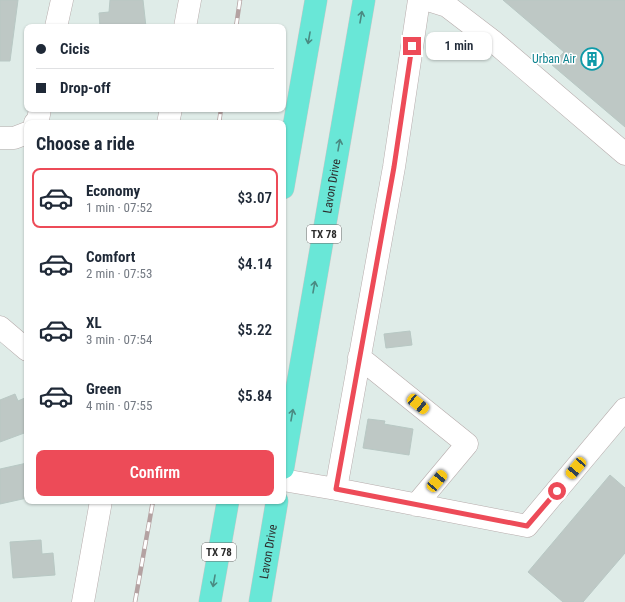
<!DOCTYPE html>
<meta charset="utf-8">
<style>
:root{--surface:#fff;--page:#f6f6f7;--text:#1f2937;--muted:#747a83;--line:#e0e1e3;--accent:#ed4b58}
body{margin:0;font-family:"Roboto Condensed",sans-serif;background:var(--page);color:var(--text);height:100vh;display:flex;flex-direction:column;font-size:15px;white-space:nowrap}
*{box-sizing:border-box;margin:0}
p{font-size:13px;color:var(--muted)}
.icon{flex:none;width:22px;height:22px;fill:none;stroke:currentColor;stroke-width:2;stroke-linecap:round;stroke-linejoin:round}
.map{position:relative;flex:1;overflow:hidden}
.side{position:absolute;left:24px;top:120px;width:262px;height:384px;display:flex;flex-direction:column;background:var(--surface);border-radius:8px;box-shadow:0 1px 3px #0004}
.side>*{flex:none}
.hud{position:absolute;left:24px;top:24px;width:262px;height:88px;border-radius:8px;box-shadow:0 1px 3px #0004;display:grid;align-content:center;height:88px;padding:0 12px;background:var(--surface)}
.end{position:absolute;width:18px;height:18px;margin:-9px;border:5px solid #ed4b58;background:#fff;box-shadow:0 0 0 2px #fff}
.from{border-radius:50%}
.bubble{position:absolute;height:28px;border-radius:8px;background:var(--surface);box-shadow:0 1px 3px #0004;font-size:13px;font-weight:600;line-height:28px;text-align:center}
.car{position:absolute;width:12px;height:24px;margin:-12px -6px;border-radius:5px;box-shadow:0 0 3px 1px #0007;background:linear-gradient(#f5c518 24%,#345 0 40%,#f5c518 0 76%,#345 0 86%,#f5c518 0)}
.hud b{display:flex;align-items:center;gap:14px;height:38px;font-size:15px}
.hud b+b{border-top:1px solid var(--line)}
.hud i{width:10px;height:10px;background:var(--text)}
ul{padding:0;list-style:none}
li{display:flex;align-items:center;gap:12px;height:60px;margin:0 8px 6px;padding:0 4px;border:2px solid transparent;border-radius:8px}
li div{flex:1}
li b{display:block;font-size:15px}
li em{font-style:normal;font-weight:600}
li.current{border-color:var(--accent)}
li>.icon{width:36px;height:36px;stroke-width:1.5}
h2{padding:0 12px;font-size:18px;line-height:48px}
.primary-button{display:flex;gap:8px;margin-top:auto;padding:8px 12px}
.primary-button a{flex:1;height:46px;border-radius:8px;background:var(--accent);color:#fff;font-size:16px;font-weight:600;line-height:46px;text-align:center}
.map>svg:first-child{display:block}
</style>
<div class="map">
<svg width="625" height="602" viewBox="0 0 625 602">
<rect width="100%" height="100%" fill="#dfece8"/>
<!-- building -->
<path fill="#bec8c5" stroke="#b8c8c4" d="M0 0H18L10 61H0Z
M110 0H143L146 27H100L99 13 109 12Z
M503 0H625V127L552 65 564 52Z
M410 331 412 345 386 348 384 334Z
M15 394 18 401 27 397V432L0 442V400Z
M368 419 385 421 384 424 413 429 409 455 363 448Z
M27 463V498L0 504V469Z
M610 475 625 488V553L583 602H563L528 572Z
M41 540 42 554 53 553 55 575 13 578 10 542Z"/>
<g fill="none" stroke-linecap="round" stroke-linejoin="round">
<!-- minor casing -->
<g stroke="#b7acac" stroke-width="23">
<path id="minor" d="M428 0 447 6 494 42 625 154
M56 27 62 0
M185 27 190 0
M35 123 38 120 40 109
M168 123 171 109
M0 138H14L27 133
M0 327 27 350
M359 357 467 444 416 505
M283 480 336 489 394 167 419 0
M336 489 527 526 625 409
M83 602 101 501"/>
</g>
<!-- major casing -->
<g stroke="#c8c8c8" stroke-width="23">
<g id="major">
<path d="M283 188 316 0"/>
<path id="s1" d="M283 468 364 0"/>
<path d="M210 602 228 501"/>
<path id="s2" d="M260 602 277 501"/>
</g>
</g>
<!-- minor -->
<use href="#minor" stroke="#fff" stroke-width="22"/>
<!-- major -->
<use href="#major" stroke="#69e7d7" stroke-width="22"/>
<!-- rail casing -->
<g stroke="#b4a2a2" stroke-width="4.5">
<path id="rail" d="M236 27 240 0
M219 123 221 109
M135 602 153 501"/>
</g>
<!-- rail -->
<use href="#rail" stroke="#fff" stroke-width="3" stroke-dasharray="9" stroke-linecap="butt"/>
</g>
<!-- one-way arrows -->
<defs><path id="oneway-shaft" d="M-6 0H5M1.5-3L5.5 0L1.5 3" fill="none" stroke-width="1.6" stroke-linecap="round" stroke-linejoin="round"/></defs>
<g stroke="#4a8a82">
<use href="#oneway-shaft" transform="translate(361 17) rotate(-80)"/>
<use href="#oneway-shaft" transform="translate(309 38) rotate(100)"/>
<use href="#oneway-shaft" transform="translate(339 145) rotate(-80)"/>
<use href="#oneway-shaft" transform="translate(314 287) rotate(-80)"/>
<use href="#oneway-shaft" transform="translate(292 415) rotate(-80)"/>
<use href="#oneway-shaft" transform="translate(214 581) rotate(100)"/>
</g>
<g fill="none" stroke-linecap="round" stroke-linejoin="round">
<!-- route -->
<path stroke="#ed4b58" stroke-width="5" d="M412 46 394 167 336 489 527 526 557 491"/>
</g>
<!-- icons -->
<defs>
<g id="building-ring" transform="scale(1.15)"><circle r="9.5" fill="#fff" stroke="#0f9aa8" stroke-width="1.5"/><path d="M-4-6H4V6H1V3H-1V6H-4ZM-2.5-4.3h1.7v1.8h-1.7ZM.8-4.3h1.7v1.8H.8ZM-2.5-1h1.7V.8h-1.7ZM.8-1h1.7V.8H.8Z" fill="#0f9aa8"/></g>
</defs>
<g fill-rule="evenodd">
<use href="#building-ring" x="592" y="59"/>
</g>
<g text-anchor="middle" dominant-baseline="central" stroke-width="3" stroke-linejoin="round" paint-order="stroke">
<!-- shield labels -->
<g fill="#fff" stroke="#6b6b6b" stroke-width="1">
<rect x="307" y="225" width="34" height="18" rx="3"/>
<rect x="202" y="543" width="34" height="18" rx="3"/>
</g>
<g font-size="11" font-weight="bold" fill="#2c2c2c">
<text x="324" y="234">TX 78</text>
<text x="219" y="552">TX 78</text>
</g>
<!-- culture labels -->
<g font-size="12" fill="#0d838f" stroke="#fff" text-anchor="end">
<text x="576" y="59">Urban Air</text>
</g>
<!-- street labels -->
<g font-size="12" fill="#2c2c2c" stroke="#fff">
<text stroke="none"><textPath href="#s1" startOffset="286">Lavon Drive</textPath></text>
<text stroke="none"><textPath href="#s2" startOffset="51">Lavon Drive</textPath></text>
</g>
</g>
</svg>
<i class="end from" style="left:557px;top:491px"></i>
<i class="end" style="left:412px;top:46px"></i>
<div class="bubble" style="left:426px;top:32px;width:66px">1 min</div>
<i class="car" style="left:418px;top:404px;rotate:129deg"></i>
<i class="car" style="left:576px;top:468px;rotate:220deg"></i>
<i class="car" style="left:437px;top:481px;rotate:40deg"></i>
<div class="hud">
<b><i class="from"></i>Cicis</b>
<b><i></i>Drop-off</b>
</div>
<section class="side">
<h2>Choose a ride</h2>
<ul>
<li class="current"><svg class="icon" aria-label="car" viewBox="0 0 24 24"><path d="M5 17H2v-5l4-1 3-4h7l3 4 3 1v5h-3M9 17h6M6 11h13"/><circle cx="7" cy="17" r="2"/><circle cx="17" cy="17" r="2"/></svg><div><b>Economy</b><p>1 min · 07:52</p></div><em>$3.07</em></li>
<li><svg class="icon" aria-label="car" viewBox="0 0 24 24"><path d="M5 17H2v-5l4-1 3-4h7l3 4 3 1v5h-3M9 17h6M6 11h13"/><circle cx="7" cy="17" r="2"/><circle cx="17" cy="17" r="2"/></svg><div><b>Comfort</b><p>2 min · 07:53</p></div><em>$4.14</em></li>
<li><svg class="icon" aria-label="car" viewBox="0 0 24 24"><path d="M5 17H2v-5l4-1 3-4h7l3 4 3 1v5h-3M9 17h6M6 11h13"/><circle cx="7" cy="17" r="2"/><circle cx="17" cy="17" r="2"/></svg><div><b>XL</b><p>3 min · 07:54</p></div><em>$5.22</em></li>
<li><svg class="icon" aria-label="car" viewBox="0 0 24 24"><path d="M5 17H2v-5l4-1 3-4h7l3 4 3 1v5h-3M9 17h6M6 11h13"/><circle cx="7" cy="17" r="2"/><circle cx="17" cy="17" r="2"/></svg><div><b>Green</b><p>4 min · 07:55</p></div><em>$5.84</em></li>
</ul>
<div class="primary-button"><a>Confirm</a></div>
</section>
</div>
